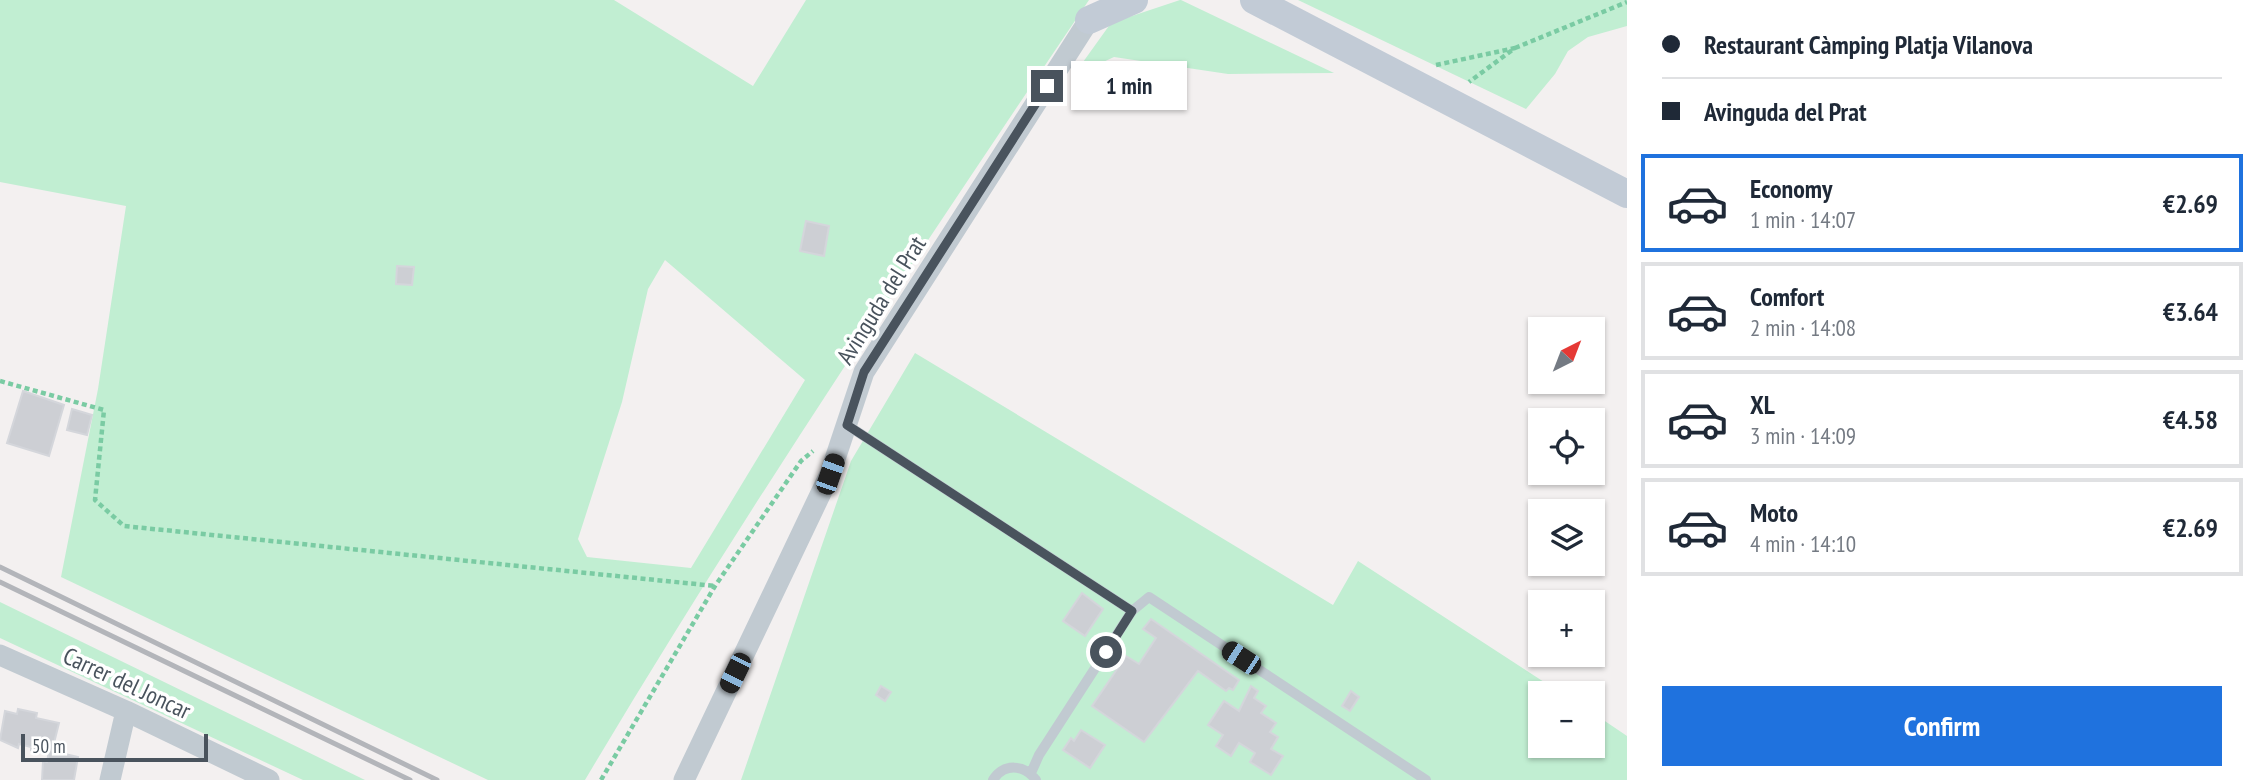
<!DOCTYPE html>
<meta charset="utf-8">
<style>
:root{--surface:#fff;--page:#f2f2f3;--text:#1f2937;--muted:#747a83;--line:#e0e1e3;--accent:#1f72de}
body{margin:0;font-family:"PT Sans Narrow",sans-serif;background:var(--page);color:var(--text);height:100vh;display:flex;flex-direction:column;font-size:26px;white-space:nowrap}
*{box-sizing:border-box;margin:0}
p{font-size:23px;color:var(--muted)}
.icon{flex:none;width:38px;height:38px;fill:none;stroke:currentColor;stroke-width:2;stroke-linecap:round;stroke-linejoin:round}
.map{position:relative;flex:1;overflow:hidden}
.details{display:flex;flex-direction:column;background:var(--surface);width:630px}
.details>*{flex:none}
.hud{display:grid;align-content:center;height:154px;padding:0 35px;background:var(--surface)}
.needle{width:46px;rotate:42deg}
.fabs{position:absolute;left:1528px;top:317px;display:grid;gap:14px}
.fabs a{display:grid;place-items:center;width:77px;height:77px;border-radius:0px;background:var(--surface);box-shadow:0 2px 5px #0004;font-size:35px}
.scale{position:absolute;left:21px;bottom:18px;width:187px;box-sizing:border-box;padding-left:7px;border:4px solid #49535d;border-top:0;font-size:19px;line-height:24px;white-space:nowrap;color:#49535d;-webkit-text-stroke:5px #fff;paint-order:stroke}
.end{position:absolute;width:32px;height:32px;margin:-16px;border:9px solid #49535d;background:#fff;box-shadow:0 0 0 4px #fff}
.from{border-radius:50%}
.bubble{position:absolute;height:49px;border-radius:0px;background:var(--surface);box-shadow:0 2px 5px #0004;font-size:23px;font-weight:700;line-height:49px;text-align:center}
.car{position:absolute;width:21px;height:42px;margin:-21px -10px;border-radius:9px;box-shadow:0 0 5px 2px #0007;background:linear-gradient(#222 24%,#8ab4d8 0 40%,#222 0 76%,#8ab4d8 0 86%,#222 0)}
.hud b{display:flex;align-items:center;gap:24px;height:66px;font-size:26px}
.hud b+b{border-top:2px solid var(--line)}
.hud i{width:18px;height:18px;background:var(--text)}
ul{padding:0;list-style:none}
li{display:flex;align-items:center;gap:21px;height:98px;margin:0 14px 10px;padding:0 21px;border:4px solid var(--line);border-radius:0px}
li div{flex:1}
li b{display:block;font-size:26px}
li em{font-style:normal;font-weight:700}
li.current{border-color:var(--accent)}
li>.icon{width:63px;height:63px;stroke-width:1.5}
.primary-button{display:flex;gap:14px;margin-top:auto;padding:14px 35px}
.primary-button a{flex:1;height:80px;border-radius:0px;background:var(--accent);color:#fff;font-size:28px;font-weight:700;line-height:80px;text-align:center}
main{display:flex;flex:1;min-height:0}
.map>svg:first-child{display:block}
</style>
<main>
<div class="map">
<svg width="1627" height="780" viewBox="0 0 1627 780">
<rect width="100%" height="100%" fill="#f3f0f0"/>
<!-- green -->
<path fill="#c1eed2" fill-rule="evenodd" d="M0 0H614L753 86 806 0H1089C916 257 743 514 585 780H488L61 577 98 389 126 206 0 182ZM665 260 805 380 691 568 587 557 578 539 622 402 648 289Z
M1180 0H1181L1334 73 1228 74 1114 57 1073 76 1111 23Z
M1298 0H1627V26L1588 37 1568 51 1555 74 1526 109Z
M915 353 1333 605 1358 561 1561 693H1540V746H1592L1593 713 1627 736V780H741L851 461Z
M0 602 365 780H303L0 638Z"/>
<!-- building -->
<path fill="#cdcfd4" stroke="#d4d6db" stroke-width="2" d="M806 221 829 226 824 256 800 251Z
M397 266 414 267 412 285 396 284Z
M23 391 64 405 49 456 7 443Z
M72 409 92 415 87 435 67 430Z
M1082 593 1103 609 1085 636 1063 621Z
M1151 619 1239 680 1233 690 1229 688 1226 691 1198 671 1144 742 1092 706 1126 656 1139 664 1156 638 1143 629Z
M881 686 891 692 885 701 876 695Z
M1251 686 1258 691 1254 698 1266 706 1261 713 1276 723 1270 732 1278 737 1271 749 1283 756 1271 775 1250 762 1255 753 1239 743 1231 756 1216 746 1223 735 1208 725 1224 701 1239 711Z
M1351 691 1359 697 1350 711 1342 706Z
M18 709 37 713 36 718 59 723 52 751 78 757 74 780H42L43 761 47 762 49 751 40 749 39 753 31 750V747L19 744 18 748 0 740 5 711 17 714Z
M1081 730 1105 745 1090 768 1063 750 1071 738 1074 741Z"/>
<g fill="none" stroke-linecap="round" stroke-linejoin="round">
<!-- path -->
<path stroke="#7acba3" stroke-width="4.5" stroke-dasharray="5 3.5" stroke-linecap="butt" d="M1515 48 1627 2
M1436 65 1515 48 1469 82
M0 381 104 410 95 500 124 526 715 586
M601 780 715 586 801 461 813 451"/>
<!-- lane -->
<path stroke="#c1cad1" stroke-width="10" d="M847 425 1132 611
M1031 773 1039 755 1132 611 1149 597 1426 780
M993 780C1004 763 1024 764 1036 780"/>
<!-- street -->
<path stroke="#c1cad1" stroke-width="21" d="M0 655 126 711 269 780
M110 780 126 711
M684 780 830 474 864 372 1089 20"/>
<!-- secondary -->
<path stroke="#c2cbd6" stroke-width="28" d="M1254 0 1627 194
M1089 20 1134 0"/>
<!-- rail -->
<path stroke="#b3b5ba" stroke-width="5" d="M0 567 437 780
M0 582 410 780"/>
</g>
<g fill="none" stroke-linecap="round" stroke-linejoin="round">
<!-- route -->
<path stroke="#49535d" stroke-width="9" d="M1047 86 864 372 847 425 1132 611 1106 652"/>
</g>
<g text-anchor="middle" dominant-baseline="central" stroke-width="7" stroke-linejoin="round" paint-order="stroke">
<!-- street labels -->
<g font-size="24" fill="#49535d" stroke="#fff">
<text transform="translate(881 300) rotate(-58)">Avinguda del Prat</text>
<text transform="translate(127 683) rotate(25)">Carrer del Joncar</text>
</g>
</g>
</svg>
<div class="fabs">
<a><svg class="needle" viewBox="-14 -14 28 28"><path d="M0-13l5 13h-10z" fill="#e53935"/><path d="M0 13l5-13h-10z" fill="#747a83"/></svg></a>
<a><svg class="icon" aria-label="locate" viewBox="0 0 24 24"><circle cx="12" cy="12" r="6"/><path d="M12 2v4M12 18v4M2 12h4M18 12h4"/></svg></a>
<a><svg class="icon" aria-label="layers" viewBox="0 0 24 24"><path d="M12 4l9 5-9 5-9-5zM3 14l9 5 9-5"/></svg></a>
<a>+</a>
<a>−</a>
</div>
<div class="scale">50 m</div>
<i class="end from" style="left:1106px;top:652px"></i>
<i class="end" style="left:1047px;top:86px"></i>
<div class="bubble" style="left:1071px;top:61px;width:116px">1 min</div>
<i class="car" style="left:830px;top:474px;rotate:19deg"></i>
<i class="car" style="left:1241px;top:658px;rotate:303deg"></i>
<i class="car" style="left:735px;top:673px;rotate:206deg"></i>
</div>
<section class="details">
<div class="hud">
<b><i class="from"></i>Restaurant Càmping Platja Vilanova</b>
<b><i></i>Avinguda del Prat</b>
</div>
<ul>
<li class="current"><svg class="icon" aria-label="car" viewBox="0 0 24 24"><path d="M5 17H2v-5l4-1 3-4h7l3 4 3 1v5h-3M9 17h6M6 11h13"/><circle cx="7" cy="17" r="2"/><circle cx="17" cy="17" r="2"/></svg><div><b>Economy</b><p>1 min · 14:07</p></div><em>€2.69</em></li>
<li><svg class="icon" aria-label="car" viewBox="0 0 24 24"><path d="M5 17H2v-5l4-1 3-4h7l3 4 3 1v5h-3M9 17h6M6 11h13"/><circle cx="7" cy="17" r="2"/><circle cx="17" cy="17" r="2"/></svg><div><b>Comfort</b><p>2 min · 14:08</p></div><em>€3.64</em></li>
<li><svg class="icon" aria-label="car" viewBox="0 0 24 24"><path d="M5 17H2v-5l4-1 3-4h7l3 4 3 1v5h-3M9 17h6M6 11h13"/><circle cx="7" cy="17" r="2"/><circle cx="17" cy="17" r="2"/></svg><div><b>XL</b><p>3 min · 14:09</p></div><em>€4.58</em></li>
<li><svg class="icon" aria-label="car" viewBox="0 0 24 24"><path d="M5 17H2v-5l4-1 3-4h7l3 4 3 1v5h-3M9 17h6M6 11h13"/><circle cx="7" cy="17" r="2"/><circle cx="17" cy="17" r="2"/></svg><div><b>Moto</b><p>4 min · 14:10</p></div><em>€2.69</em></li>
</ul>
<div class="primary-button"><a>Confirm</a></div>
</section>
</main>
